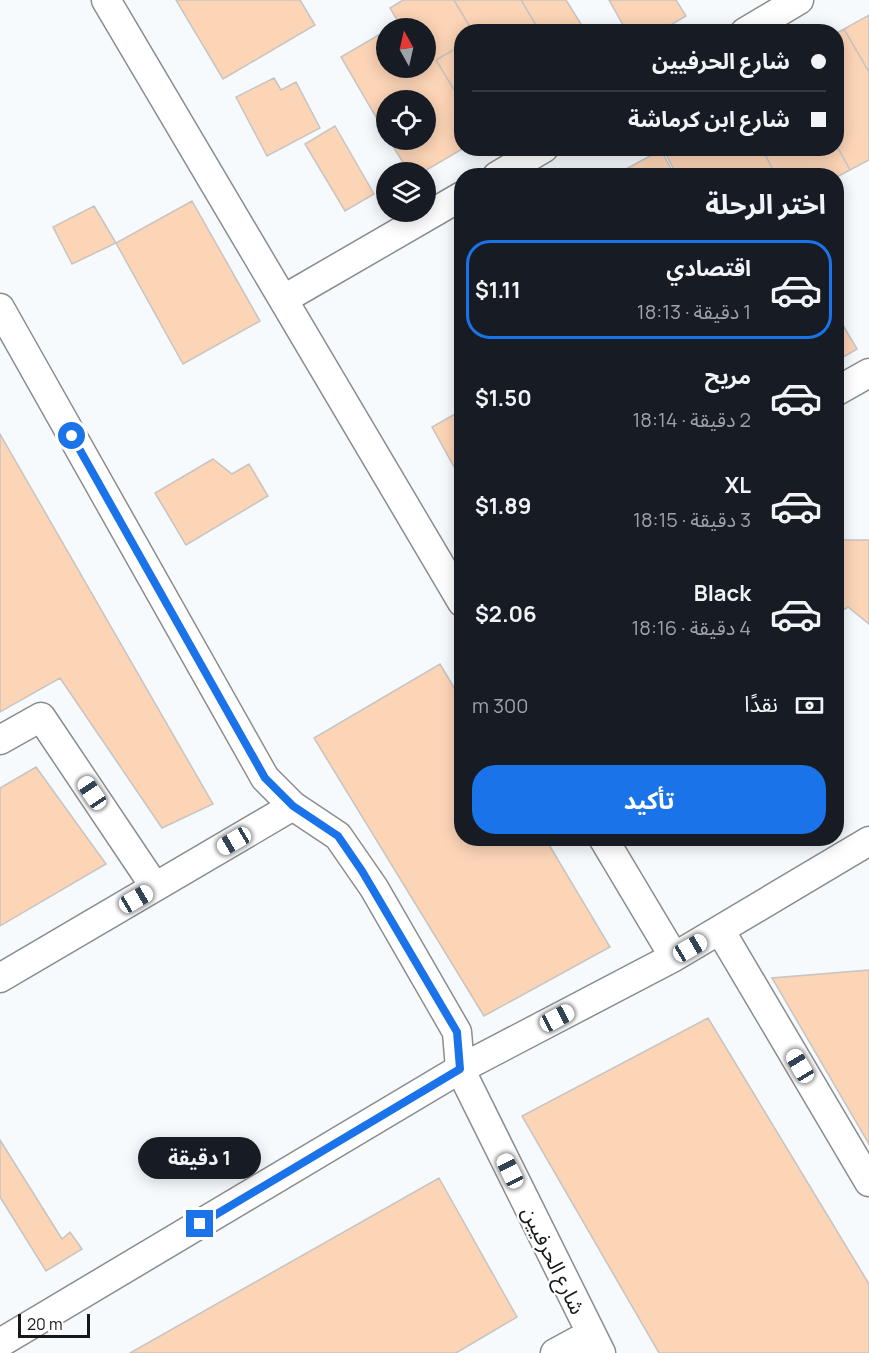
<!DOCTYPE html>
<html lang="ar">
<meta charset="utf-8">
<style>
:root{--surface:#171b24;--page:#20242c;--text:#f1f3f6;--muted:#9ea1a6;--line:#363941;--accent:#1a73e8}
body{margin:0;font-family:Manrope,"Noto Sans Arabic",sans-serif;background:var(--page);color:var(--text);direction:rtl;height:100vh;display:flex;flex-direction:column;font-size:22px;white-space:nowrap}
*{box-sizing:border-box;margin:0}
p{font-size:20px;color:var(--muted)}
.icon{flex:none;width:33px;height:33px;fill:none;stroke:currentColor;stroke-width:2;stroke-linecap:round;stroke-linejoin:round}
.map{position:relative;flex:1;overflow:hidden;direction:ltr}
.side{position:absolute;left:454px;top:168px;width:390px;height:678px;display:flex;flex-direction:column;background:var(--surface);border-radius:24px;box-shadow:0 3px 15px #0003;direction:rtl}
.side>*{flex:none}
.hud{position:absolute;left:454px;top:24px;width:390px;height:132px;border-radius:24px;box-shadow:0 3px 15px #0003;direction:rtl;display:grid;align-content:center;height:132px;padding:0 18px;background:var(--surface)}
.needle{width:39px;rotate:352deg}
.controls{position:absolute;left:376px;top:18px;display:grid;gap:12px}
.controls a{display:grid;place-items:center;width:60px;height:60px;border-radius:50%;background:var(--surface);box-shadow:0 3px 15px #0003;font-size:30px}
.scale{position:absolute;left:18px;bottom:15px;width:72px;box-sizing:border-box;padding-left:6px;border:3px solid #161718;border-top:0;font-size:16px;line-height:21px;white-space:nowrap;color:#161718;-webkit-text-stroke:4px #fff;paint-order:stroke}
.end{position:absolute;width:27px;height:27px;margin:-14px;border:8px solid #1a73e8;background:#fff;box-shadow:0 0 0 3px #fff}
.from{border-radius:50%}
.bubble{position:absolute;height:42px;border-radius:21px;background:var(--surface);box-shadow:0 3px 15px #0003;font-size:20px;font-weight:700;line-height:42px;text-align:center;direction:rtl}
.car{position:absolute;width:18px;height:36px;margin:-18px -9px;border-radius:8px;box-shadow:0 0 4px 2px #0007;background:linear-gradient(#fff 24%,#345 0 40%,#fff 0 76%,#345 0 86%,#fff 0)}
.hud b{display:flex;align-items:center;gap:21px;height:57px;font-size:22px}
.hud b+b{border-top:2px solid var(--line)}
.hud i{width:15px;height:15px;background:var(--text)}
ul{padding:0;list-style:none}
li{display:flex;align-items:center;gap:18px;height:99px;margin:0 12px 9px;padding:0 6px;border:3px solid transparent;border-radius:24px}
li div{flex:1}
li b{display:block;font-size:22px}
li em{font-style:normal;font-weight:700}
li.current{border-color:var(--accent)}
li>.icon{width:54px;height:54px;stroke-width:1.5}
h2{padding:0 18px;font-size:27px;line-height:72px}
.pay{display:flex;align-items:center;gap:15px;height:66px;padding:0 18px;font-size:22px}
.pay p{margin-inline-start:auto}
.button{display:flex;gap:12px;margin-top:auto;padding:12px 18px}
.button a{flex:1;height:69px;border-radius:24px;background:var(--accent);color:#fff;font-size:24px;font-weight:700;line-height:69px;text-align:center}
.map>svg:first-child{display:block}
</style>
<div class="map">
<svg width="869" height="1353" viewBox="0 0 869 1353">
<rect width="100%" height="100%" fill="#f7fafc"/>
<!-- building -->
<path fill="#fcd4b6" stroke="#c7c4c2" stroke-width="1.5" d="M176 0H300L315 25 223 79Z
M403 0H454L473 32H462V45L436 60 462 103V148H464L423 172H409L389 140H426V100H387V136L341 57 387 30V68H426V28H389L399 23 390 8Z
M454 0H521L540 32H473Z
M521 0H566L586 32H540Z
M609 0H676L686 16 659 32H627Z
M869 15V72L844 29Z
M844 29 869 72V160L850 170 837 146V33Z
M462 45V103L436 60Z
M274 78 281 90 296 82 320 128 267 156 236 97Z
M335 126 374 194 345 211 305 144Z
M837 146 850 170 837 177 776 176 762 148H837Z
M663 148H762L776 176H677Z
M661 150 675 176H613Z
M192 201 260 321 183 364 116 243Z
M94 206 116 243 72 264 53 227Z
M837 315 857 349 837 361Z
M462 410V481L432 427Z
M0 434 213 804 162 828 60 678 0 712Z
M213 459 232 474 249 464 268 496 186 545 155 493Z
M837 540H869V624L848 607 837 614Z
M440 664 462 701V838H545L610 947 484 1016 314 738Z
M36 767 106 864 0 926V788Z
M869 970V1144L772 978Z
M708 1018 869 1284V1353H659L522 1116Z
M0 1140 62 1239 70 1232 82 1249 46 1271 0 1197Z
M439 1178 517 1317 456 1353H130Z"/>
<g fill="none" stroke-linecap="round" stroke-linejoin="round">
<!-- street casing -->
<g stroke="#8a8d8f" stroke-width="31">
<path id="street" d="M106 0 462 602
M745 32 799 0
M497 176 544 148
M284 299 462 196
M0 308 265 778 293 806 338 836 374 888 457 1032 460 1069 601 1353
M837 391 869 373
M0 740 41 717 155 887
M603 838 674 957
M720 930 869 1182
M0 978 293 806
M0 1343 460 1069 674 957 869 841
M555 1353 590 1334"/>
</g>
<!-- street -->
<use href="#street" stroke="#fff" stroke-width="28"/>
</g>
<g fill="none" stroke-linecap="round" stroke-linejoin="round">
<!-- route -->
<path stroke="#1a73e8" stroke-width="8" d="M72 436 265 778 293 806 338 836 362 871 457 1032 460 1069 200 1224"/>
</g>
<g text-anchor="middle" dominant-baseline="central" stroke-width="4.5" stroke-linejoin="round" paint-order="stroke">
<!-- street labels -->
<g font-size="21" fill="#161718" stroke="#fff">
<text transform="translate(554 1260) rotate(64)">شارع الحرفيين</text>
</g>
</g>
</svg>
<div class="controls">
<a><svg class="needle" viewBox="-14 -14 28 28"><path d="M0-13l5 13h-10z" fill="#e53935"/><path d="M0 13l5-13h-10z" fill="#9ea1a6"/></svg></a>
<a><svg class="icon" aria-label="locate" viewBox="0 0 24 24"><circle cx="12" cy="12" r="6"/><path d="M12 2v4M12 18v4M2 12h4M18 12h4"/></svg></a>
<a><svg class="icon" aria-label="layers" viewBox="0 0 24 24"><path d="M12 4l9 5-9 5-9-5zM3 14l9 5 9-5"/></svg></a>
</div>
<div class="scale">20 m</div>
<i class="end from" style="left:72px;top:436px"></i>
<i class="end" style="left:200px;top:1224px"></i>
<div class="bubble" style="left:138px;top:1137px;width:123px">1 دقيقة</div>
<i class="car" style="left:92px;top:793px;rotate:326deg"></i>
<i class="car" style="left:234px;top:841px;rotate:240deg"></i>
<i class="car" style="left:136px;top:899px;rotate:60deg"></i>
<i class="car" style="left:690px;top:948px;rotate:60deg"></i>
<i class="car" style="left:557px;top:1018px;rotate:62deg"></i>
<i class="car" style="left:800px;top:1066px;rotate:329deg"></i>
<i class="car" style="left:510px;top:1171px;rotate:334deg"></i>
<div class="hud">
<b><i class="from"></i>شارع الحرفيين</b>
<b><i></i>شارع ابن كرماشة</b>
</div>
<section class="side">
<h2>اختر الرحلة</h2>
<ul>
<li class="current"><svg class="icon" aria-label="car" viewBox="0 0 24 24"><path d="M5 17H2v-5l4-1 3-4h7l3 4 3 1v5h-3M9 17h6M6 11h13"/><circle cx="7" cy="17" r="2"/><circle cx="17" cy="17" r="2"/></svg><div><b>اقتصادي</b><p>1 دقيقة · 18:13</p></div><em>$1.11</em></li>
<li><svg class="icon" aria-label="car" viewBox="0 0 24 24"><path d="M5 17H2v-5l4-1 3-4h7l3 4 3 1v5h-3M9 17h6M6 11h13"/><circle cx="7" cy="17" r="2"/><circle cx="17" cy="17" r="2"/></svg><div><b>مريح</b><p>2 دقيقة · 18:14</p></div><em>$1.50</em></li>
<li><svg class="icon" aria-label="car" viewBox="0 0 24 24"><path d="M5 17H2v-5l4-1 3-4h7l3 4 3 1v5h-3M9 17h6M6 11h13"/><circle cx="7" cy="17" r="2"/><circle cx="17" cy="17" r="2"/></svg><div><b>XL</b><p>3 دقيقة · 18:15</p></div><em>$1.89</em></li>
<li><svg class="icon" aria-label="car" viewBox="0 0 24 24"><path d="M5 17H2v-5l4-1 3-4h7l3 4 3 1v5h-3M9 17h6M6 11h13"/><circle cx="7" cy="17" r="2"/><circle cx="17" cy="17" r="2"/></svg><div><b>Black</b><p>4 دقيقة · 18:16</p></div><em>$2.06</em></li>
</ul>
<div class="pay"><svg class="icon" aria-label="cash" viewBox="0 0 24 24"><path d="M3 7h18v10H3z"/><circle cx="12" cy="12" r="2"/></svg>نقدًا<p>300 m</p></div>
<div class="button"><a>تأكيد</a></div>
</section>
</div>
